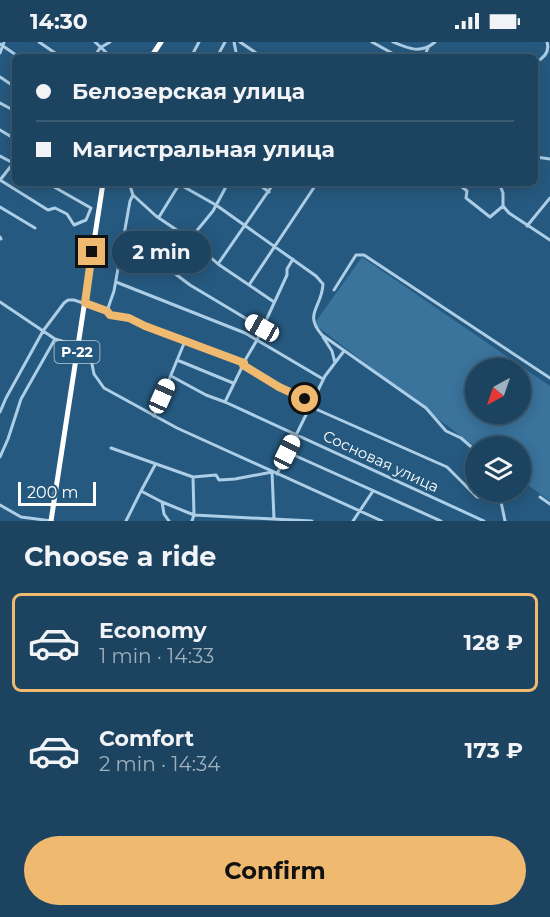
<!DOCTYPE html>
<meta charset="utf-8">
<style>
:root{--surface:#1c435f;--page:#294e68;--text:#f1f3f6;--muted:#a0b0bd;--line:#3a5c74;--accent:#efb970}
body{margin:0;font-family:Montserrat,sans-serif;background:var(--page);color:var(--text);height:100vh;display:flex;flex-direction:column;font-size:22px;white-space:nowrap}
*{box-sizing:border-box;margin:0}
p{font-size:20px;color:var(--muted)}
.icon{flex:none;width:33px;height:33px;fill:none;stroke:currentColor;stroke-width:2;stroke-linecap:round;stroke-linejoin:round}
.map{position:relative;height:479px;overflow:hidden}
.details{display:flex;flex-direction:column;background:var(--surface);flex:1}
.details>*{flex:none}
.guide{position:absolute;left:12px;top:12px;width:526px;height:132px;border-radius:9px;box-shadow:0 3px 15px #0003,0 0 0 2px var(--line);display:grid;align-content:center;height:132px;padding:0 24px;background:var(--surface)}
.needle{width:39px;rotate:220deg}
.fabs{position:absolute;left:465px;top:316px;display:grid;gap:12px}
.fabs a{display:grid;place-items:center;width:66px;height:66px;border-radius:50%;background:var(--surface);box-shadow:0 3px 15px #0003,0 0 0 2px var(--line);font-size:30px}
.scale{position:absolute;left:18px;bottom:15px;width:78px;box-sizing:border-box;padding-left:6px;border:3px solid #fff;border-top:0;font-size:16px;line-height:21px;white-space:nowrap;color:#fff;-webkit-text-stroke:4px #26597f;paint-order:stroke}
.end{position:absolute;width:27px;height:27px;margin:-14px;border:8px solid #efb970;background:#111;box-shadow:0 0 0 3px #111}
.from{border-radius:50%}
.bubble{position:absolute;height:42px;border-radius:21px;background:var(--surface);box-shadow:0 3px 15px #0003,0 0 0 2px var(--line);font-size:20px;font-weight:700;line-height:42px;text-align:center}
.car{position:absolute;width:18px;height:36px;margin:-18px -9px;border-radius:8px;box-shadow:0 0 4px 2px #0007;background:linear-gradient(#fff 24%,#345 0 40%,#fff 0 76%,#345 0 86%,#fff 0)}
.guide b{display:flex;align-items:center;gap:21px;height:57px;font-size:22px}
.guide b+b{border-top:2px solid var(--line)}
.guide i{width:15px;height:15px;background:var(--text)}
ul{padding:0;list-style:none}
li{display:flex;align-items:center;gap:18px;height:99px;margin:0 12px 9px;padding:0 12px;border:3px solid transparent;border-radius:9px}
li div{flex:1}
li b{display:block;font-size:22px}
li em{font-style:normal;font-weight:700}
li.current{border-color:var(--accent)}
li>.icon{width:54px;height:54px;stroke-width:1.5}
h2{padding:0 24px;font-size:27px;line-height:72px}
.action{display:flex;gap:12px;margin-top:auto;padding:12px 24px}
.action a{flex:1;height:69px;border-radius:36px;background:var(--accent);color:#111;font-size:24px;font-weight:700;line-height:69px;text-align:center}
.status{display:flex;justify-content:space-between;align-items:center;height:42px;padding:0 30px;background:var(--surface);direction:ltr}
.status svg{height:16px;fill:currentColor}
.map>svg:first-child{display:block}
</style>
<div class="status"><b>14:30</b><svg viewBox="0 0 49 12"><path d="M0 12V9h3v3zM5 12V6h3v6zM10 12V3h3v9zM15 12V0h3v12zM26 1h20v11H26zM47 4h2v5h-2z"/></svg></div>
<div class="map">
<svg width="550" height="479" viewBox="0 0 550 479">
<rect width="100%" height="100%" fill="#26597f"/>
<!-- green -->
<path fill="#3a739c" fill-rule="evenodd" d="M362 215 550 344V459L521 438 520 405H475L314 282ZM476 327H520V372H476Z"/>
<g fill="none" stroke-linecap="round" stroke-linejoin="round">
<!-- minor -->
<path stroke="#accee6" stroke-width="3" d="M39 0 61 15
M95 0 111 15
M234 0 237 15
M240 0 262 15
M372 0 399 15
M393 0C409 7 421 12 435 0
M0 2 19 15
M0 11 4 0
M94 15 100 6 110 0
M191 15 199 0
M217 15 225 0
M424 15 428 6
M536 20C544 16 550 10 547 0
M0 35 15 45
M0 61 15 69
M0 88 15 97
M0 114 15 122
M536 115 550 117
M0 138 48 168 55 166 67 172 74 183 86 178 91 166 47 141
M0 138 15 119
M177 141 216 163 316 234 323 242C322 266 303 271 322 293L426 366 446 389 461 396 476 409
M257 141 269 150
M457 141 467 149 466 156 490 175 503 164V151L499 141
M133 153 156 174 190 197 218 222 274 260
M503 164 509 171 550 198
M0 165 35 186
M159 175 180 141
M527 184 550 156
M125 194 190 243 262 286
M0 195 1 197
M190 197 213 169 228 141
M218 222 274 141
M116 240 245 291 323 337
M249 243 317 141
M334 248 356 213H364L550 336
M0 260 55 297 78 304
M107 269 114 249 130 159 133 153 129 141
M323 295 332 309 335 321
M79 298 90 312 94 332 104 346 177 386 382 479
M177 318 233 341
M244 320 257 298 287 233V227L293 217
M171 334 206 353 225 360 484 479
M225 360 243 323
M0 370 6 356 43 289 64 261 68 258H74L107 269 111 273 129 277 145 284 244 321 243 323 280 345 305 358 318 368 447 425 477 455H482L486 450
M154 374 185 299
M111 406 193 435 216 433 219 438 235 437 272 430 274 477
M287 410 441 479
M0 415 8 397 21 357 55 297
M277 432 325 334 344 309
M141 449 155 423
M499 450 505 479
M540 455 550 462
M162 460 194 473 312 479
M0 463 21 475 52 479
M126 479 141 449 162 460 164 472 169 479
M192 479 194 473 193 435
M353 479 373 449"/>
<!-- highway -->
<path stroke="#fff" stroke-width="5" d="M151 15 161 0
M51 479 103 141"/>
</g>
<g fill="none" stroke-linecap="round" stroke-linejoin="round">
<!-- route -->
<path stroke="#efb970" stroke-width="8" d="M92 210 85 261 107 269 110 273 129 276 145 284 244 321 243 323 279 345 305 357"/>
</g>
<g text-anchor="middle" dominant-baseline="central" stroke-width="5" stroke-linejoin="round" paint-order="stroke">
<!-- shield labels -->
<rect fill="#26597f" stroke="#becdd9" stroke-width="1.5" x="54.5" y="299" width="45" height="22" rx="4.5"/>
<g font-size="14" font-weight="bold" fill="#fff">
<text x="77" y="310">Р-22</text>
</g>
<!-- street labels -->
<g font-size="15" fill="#fff" stroke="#26597f">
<text transform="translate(381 419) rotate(25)">Сосновая улица</text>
</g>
</g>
</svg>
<div class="fabs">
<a><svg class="needle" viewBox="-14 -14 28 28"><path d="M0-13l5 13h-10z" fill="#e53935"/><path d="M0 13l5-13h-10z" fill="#a0b0bd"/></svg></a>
<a><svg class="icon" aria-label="layers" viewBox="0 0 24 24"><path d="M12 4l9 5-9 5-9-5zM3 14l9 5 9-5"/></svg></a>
</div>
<div class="scale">200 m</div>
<i class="end from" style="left:305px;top:357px"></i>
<i class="end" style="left:92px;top:210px"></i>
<div class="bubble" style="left:112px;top:189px;width:99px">2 min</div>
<i class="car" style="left:262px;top:286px;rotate:299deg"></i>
<i class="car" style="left:162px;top:354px;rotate:24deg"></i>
<i class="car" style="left:287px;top:410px;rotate:26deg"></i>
<div class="guide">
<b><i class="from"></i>Белозерская улица</b>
<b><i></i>Магистральная улица</b>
</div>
</div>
<section class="details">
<h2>Choose a ride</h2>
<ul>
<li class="current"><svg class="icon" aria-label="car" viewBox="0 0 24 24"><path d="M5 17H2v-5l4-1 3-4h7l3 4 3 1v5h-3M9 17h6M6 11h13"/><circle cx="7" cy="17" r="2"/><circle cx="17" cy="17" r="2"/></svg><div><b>Economy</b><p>1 min · 14:33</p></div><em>128 ₽</em></li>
<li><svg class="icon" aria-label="car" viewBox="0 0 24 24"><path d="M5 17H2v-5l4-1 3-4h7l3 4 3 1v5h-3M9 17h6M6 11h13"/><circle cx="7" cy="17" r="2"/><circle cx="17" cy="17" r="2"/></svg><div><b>Comfort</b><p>2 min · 14:34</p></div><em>173 ₽</em></li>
</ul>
<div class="action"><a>Confirm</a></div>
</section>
